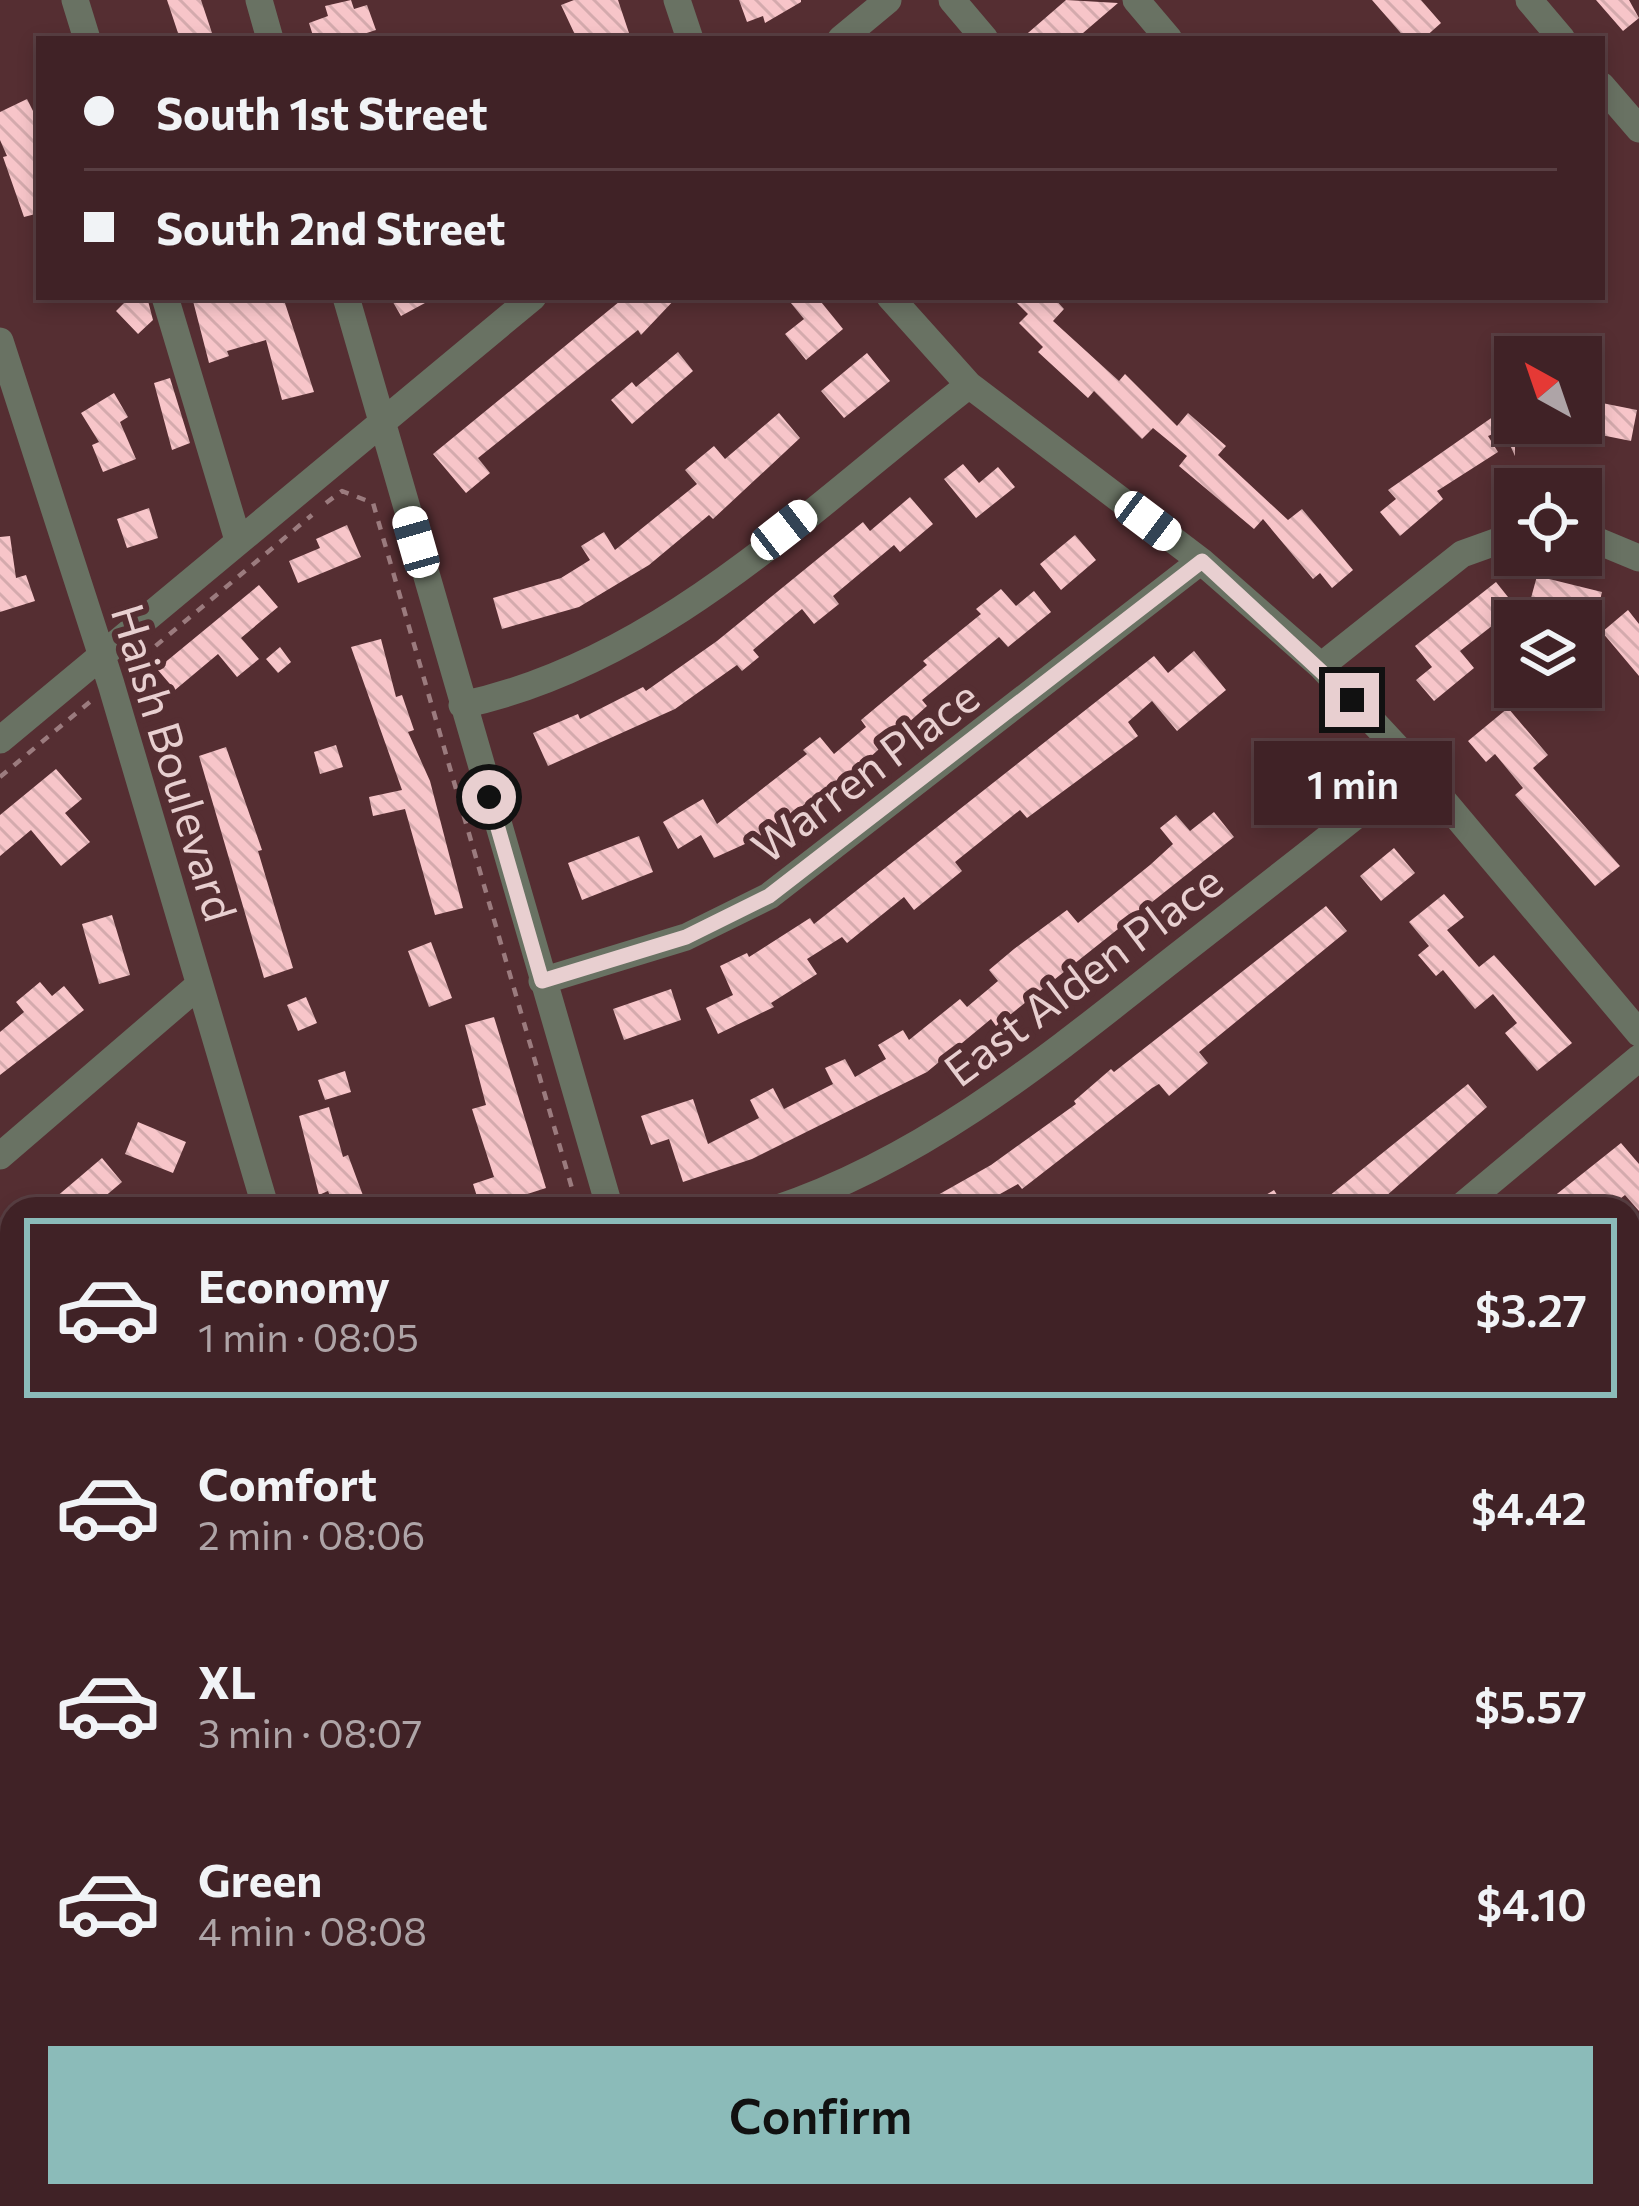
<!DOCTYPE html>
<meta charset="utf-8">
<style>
:root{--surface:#402226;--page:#4b2f32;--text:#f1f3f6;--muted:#aea4a7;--line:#593f43;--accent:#8bbbb9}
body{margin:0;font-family:Commissioner,sans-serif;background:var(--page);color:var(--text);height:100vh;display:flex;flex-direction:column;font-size:45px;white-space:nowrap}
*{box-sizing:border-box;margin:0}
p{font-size:39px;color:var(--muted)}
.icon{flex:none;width:66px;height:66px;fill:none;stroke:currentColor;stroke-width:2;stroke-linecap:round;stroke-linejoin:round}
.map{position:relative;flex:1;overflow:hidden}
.drawer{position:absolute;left:0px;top:1197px;width:1641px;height:1011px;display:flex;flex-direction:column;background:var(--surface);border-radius:36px 36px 0 0;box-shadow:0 6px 18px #0003,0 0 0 3px var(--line)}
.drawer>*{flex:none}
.guide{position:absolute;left:36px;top:36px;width:1569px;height:264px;border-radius:0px;box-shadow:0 6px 18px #0003,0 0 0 3px var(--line);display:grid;align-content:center;height:264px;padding:0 48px;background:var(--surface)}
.needle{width:78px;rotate:320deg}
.tools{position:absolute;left:1494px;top:336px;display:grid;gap:24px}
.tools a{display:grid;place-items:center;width:108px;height:108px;border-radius:0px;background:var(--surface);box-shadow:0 6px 18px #0003,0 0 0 3px var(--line);font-size:60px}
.end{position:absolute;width:54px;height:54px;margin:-27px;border:15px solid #e8cfd0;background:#111;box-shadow:0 0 0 6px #111}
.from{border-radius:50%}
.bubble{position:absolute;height:84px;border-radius:0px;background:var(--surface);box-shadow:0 6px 18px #0003,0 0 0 3px var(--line);font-size:39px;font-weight:600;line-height:84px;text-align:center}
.car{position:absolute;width:36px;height:72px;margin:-36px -18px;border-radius:15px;box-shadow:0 0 9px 3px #0007;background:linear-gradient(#fff 24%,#345 0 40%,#fff 0 76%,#345 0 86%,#fff 0)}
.guide b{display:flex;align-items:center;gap:42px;height:114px;font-size:45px}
.guide b+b{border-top:3px solid var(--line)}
.guide i{width:30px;height:30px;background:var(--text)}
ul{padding:21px 0 0;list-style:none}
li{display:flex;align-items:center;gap:36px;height:180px;margin:0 24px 18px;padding:0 24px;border:6px solid transparent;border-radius:0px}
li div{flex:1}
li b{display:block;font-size:45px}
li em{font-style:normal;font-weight:600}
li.current{border-color:var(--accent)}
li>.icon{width:108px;height:108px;stroke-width:1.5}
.button{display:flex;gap:24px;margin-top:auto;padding:24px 48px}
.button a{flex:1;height:138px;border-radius:0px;background:var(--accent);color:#111;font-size:48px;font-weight:600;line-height:138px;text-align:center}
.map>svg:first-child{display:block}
</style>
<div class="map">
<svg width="1639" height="2206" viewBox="0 0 1639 2206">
<defs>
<pattern id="building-back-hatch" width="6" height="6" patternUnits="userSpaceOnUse" patternTransform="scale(3)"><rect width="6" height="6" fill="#f7c5c9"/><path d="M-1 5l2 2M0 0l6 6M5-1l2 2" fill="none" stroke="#d4aaad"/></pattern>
</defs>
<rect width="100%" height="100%" fill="#552e32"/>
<!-- building -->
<path fill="url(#building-back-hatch)" d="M167 0H201L214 39H180Z
M351 0 354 9 367 5 376 30 348 39H314L309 23 328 16 325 6Z
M574 0H618L631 39H577L561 5Z
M739 0H801V2L765 23 763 16 747 22Z
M1066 0 1118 3 1076 39H1021Z
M1372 0H1421L1441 23 1423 39H1406Z
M1596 0H1629L1639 18 1623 31Z
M27 99 39 123V213L24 217 3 157 7 156 0 140V112Z
M130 297H147L153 320 138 334 116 311Z
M192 297H283L314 392 282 400 266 340 227 351 229 356 209 363Z
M390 297H436L401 316Z
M625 297H677L641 335 638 330 478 458 490 473 466 493 433 454Z
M786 297H817L843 329 806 360 785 334 804 319Z
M1011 297H1053L1064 309 1053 321 1119 381 1125 374 1177 426 1188 413 1226 446 1218 455 1288 520 1302 509 1353 570 1332 588 1320 573 1313 579 1263 519 1254 529 1179 466 1187 456 1153 428 1142 439 1094 391 1088 398 1038 352 1043 347 1019 323 1028 314Z
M678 352 693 371 632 424 611 400 632 382 636 387Z
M867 353 890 381 844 418 821 391Z
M170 378 190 443 172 450 154 383Z
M1515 390V456L1503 430 1488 436 1498 452 1437 491 1443 499 1400 536 1380 512 1396 499 1388 490 1497 414 1492 399Z
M114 393 128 417 120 422 136 459 103 472 92 445 99 442 81 413Z
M1587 400 1637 410 1631 441 1581 431Z
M779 413 800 438 713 519 709 515 649 565 579 607 502 629 493 598 561 578 590 560 581 546 604 532 615 550 697 484 685 470 714 446 725 459Z
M963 464 979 483 998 467 1015 487 976 518 944 479Z
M910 497 933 524 900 552 894 545 833 596 839 604 814 624 802 609 753 650 759 657 742 671 737 665 675 709 548 766 533 733 578 714 580 719 643 687 646 691 717 641 863 522 870 531Z
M149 508 158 538 127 548 117 519Z
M347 525 361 557 298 583 289 561 320 548 316 539Z
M1075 535 1096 560 1061 590 1040 564Z
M10 536 16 578 26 575 35 601 0 612V537Z
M1537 576 1602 592 1594 625 1528 609Z
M1496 582 1516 607 1460 651 1474 668 1434 701 1416 680 1432 667 1415 646Z
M259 585 278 607 241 638 259 659 237 677 218 654 175 690 157 669Z
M1001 589 1016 606 1034 591 1051 612 1008 647 999 637 922 700 927 706 868 759 756 839 714 858 701 835 678 849 663 822 703 799 717 824 807 754 803 750 820 737 834 754 866 727 861 720 927 665 923 661 981 614 976 609Z
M1628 610 1639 624V676L1602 632Z
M381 639 396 697 402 695 414 730 408 732 430 781 463 908 435 915 405 809 373 816 369 797 402 790 351 647Z
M280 647 291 662 278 673 266 659Z
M1194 651 1226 690 1177 731 1152 701 1128 722 1138 736 1027 818 1020 810 955 862 962 871 914 910 904 897 847 943 842 937 807 959 817 974 771 1003 774 1007 718 1034 706 1008 733 995 720 966 747 953 749 957 810 918 814 924 1154 656 1168 673Z
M1508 708 1548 755 1533 768 1620 866 1595 886 1515 795 1523 788 1495 754 1486 762 1468 741Z
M1310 742 1330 765 1278 808 1258 785Z
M336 745 343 767 320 774 314 752Z
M226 747 262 850 258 851 293 968 264 978 199 756Z
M56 769 82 799 65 813 90 842 61 866 31 830 0 856V815Z
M1214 812 1234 837 996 1026 991 1019 927 1072 752 1159 683 1182 669 1139 651 1145 641 1116 693 1099 708 1144 759 1118 750 1100 773 1088 784 1109 833 1084 825 1068 845 1059 855 1077 886 1059 878 1045 903 1030 909 1040 960 999 967 1007 998 981 989 970 1014 949 1067 910 1078 923 1150 865 1173 844 1160 828 1176 815 1190 831Z
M639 836 653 872 582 900 568 863Z
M1394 848 1415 873 1381 901 1360 876Z
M1444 894 1464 917 1447 930 1479 967 1494 955 1572 1043 1537 1071 1505 1033 1517 1023 1493 994 1475 1009 1443 970 1436 976 1418 955 1429 946 1409 922Z
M1326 906 1347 931 1199 1052 1208 1063 1169 1096 1159 1084 1152 1088 1022 1189 1018 1184 991 1199 997 1209H913L991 1165 1076 1104 1074 1101 1111 1069 1114 1072Z
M112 915 130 975 99 984 82 924Z
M431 942 452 998 429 1007 408 951Z
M40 982 52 996 64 986 84 1010 0 1075V1032L24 1012 16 1002Z
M671 989 681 1020 624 1040 613 1009Z
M306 997 317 1023 298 1031 287 1005Z
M494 1017 546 1188 518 1197 521 1209H481L473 1184 494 1177 472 1109 486 1105 465 1025Z
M345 1071 351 1092 325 1100 318 1080Z
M1468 1084 1487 1107 1385 1197 1368 1209H1313Z
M329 1107 343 1157 348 1155 368 1209H335L328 1191 319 1195 299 1116Z
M138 1122 186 1142 173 1173 125 1154Z
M1621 1143 1639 1164V1211L1625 1195 1607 1209H1538Z
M102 1158 122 1182 90 1209H42Z
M1274 1190 1286 1209H1242Z"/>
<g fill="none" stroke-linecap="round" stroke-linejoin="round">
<!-- path -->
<path stroke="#9b7b7e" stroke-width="4.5" stroke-dasharray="9 9" stroke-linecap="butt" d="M326 503 342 491 373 503 578 1209
M128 669 312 515
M0 777 92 700
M859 2196 862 2206"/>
<!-- minor -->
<path stroke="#697263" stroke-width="27" d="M75 0 87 39
M259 0 270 39
M677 0 690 39
M952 0 985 39
M1136 0 1169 39
M1529 0 1562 39
M841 39 888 0
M1602 86 1639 129
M165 297 238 540
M346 297 610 1209
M890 297 969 385 1201 561 1321 666 1416 768 1639 1033
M0 341 111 684 266 1209
M1581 534 1639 558
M1321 666 1462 554 1515 535
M462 705C660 663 813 506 969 385
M0 740 533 297
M542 981 686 937 769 896 1201 561
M0 1156 199 985
M775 1209C922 1160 1044 1061 1163 967 1248 901 1332 835 1416 768
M1458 1209 1639 1058
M1629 1466 1639 1457
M1629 1501 1639 1513
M0 1566 12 1557
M0 1757 12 1772
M0 1962 12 1952
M1629 1975 1639 1987
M548 2196 551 2206
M897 2196 900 2206
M1411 2196 1419 2206
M183 2206 194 2196"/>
</g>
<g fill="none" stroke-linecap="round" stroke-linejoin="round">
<!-- route -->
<path stroke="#e8cfd0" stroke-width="15" d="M489 797 542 981 686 937 769 896 1202 561 1352 700"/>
</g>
<g text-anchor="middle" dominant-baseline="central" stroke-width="12" stroke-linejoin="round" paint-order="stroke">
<!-- street labels -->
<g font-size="45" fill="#e8cfd0" stroke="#552e32">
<text transform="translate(176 762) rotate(73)">Haish Boulevard</text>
<text transform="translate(864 770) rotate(-37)">Warren Place</text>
<text transform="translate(1082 974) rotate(-37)">East Alden Place</text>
</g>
</g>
</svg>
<div class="tools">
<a><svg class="needle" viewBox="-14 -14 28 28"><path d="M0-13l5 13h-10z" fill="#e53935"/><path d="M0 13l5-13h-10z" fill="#aea4a7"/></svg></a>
<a><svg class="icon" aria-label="locate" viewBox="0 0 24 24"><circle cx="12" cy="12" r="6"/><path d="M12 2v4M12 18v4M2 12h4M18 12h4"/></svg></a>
<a><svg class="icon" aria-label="layers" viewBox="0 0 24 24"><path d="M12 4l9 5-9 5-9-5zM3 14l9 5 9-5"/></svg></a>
</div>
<i class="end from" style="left:489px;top:797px"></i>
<i class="end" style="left:1352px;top:700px"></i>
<div class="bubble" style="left:1254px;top:741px;width:198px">1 min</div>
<i class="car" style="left:1148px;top:521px;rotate:127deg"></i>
<i class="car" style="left:784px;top:530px;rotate:52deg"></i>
<i class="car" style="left:416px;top:542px;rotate:344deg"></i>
<div class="guide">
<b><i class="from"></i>South 1st Street</b>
<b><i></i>South 2nd Street</b>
</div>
<section class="drawer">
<ul>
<li class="current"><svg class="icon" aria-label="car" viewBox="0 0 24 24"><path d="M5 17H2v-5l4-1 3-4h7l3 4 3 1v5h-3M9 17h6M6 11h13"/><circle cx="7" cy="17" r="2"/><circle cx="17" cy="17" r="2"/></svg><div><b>Economy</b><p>1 min · 08:05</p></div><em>$3.27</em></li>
<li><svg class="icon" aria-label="car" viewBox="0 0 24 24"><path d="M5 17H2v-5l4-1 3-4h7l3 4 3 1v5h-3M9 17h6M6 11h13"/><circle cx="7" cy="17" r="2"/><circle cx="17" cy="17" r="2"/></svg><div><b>Comfort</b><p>2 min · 08:06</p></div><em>$4.42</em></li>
<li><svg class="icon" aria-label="car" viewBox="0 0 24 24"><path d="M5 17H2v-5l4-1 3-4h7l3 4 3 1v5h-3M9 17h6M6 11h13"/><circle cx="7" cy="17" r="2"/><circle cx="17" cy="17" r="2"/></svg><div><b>XL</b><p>3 min · 08:07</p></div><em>$5.57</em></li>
<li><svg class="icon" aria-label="car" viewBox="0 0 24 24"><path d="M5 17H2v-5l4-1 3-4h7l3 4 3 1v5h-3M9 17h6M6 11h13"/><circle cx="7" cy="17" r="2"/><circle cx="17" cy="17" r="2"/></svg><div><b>Green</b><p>4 min · 08:08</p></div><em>$4.10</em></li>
</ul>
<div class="button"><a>Confirm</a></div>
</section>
</div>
